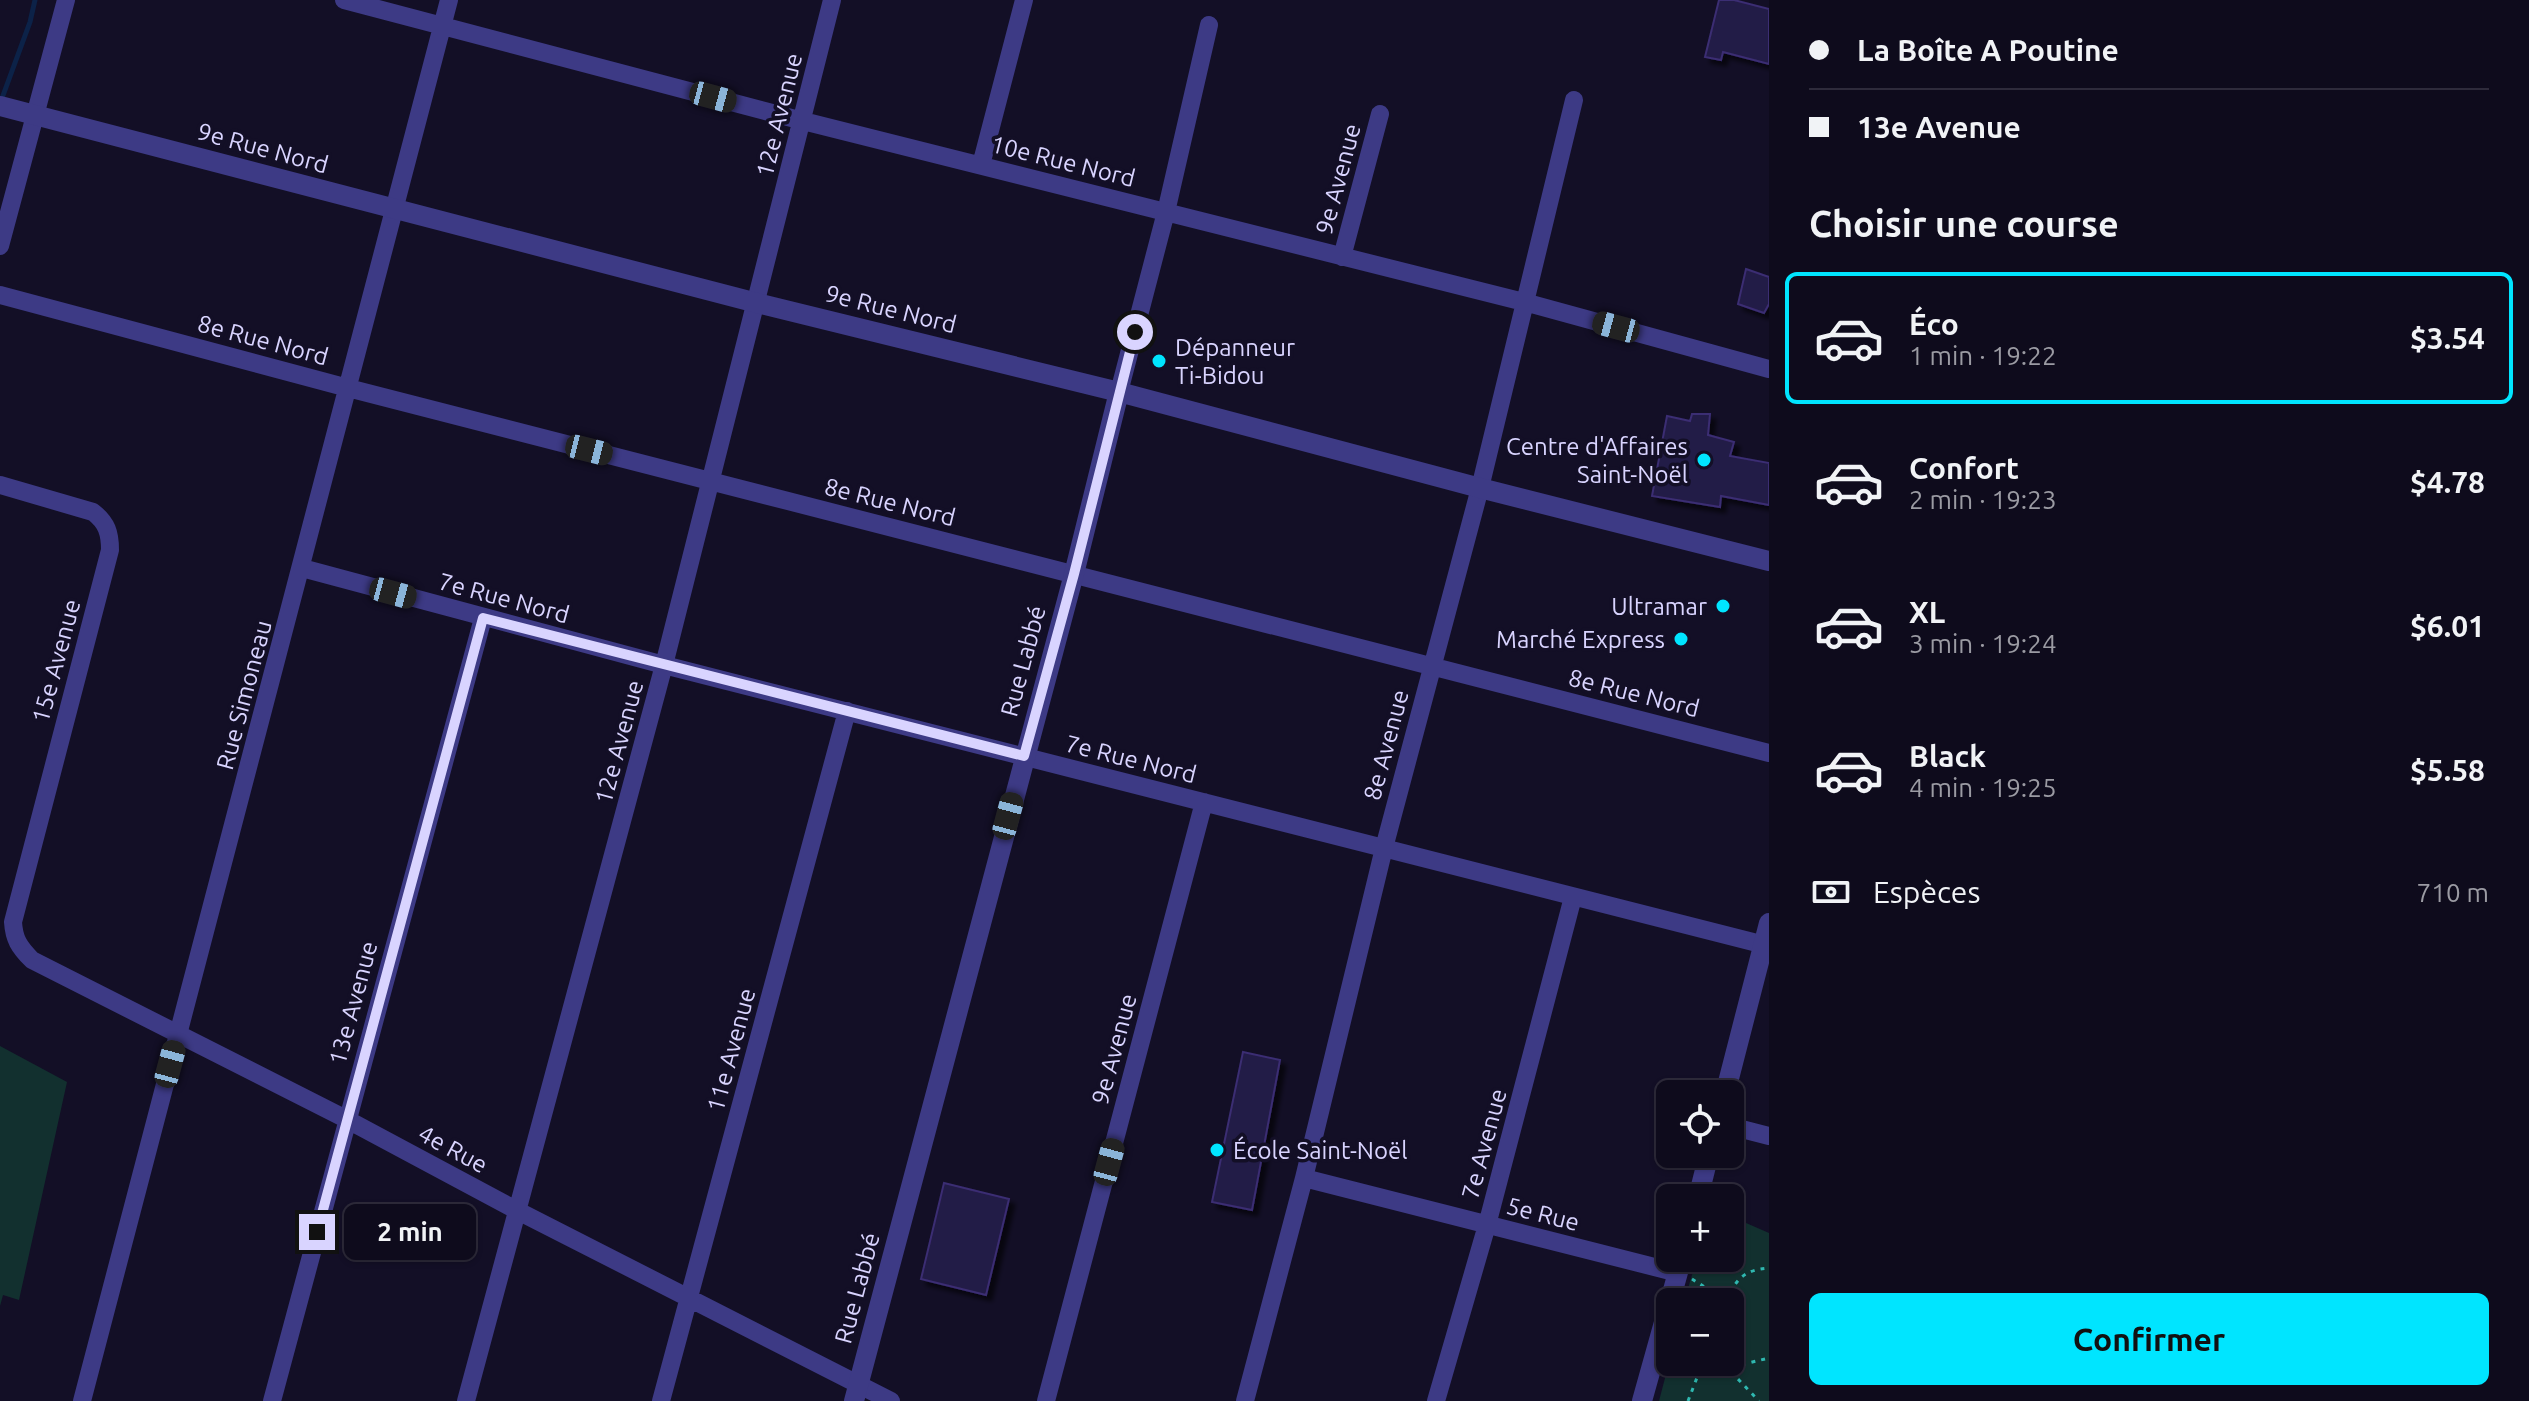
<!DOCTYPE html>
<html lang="fr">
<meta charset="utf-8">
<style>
:root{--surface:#0e0b1c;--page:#171425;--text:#f1f3f6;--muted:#9b9ba3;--line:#2e2b3b;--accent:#00e5ff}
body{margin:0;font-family:Ubuntu,sans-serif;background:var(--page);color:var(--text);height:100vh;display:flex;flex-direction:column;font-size:30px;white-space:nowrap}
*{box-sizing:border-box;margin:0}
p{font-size:26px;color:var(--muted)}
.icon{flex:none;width:44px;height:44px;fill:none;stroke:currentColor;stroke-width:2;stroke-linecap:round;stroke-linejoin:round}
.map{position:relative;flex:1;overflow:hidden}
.sheet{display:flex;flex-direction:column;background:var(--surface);width:760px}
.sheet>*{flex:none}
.guide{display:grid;align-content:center;height:176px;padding:0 40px;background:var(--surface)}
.buttons{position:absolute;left:1656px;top:1080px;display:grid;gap:16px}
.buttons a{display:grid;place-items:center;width:88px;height:88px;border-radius:12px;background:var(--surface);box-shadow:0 2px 6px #0004,0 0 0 2px var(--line);font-size:40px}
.end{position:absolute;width:36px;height:36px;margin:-18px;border:10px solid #d9d4ff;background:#111;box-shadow:0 0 0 4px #111}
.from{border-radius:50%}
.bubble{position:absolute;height:56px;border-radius:12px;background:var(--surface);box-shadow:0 2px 6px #0004,0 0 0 2px var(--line);font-size:26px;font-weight:600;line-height:56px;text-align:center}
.car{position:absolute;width:24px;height:48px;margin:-24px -12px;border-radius:10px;box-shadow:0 0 6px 2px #0007;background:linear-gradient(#222 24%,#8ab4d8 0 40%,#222 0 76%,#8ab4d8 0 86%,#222 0)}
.guide b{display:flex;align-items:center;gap:28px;height:76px;font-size:30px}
.guide b+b{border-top:2px solid var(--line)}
.guide i{width:20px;height:20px;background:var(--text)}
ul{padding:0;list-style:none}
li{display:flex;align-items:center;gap:24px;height:132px;margin:0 16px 12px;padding:0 24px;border:4px solid transparent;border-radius:12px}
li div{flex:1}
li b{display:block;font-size:30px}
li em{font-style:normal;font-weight:600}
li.selected{border-color:var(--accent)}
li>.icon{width:72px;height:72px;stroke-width:1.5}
h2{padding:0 40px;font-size:36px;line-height:96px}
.pay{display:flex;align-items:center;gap:20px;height:88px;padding:0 40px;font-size:30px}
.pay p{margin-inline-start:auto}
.primary-button{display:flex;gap:16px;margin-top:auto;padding:16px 40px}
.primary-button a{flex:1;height:92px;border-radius:12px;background:var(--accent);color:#111;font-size:32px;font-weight:600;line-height:92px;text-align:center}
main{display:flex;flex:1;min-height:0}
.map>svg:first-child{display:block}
</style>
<main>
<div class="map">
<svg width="1769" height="1401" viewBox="0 0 1769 1401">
<defs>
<filter id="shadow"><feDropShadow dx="5.5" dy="5.5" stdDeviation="2" flood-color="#0009"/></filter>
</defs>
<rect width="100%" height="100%" fill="#130f26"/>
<!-- green -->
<path fill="#12302f" d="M0 1046 67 1082 19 1300 3 1295 0 1306Z
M1730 1216 1769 1233V1401H1659L1670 1359V1362H1730V1302H1684L1697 1258H1730Z"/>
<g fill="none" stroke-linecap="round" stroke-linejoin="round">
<!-- stream -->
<path stroke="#0c2248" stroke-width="5" d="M1 101 30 22 35 0"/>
</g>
<!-- building -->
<path fill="#241b47" stroke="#3b2d73" stroke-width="2" filter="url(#shadow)" d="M1719 0H1734L1769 9V64L1723 52 1721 60 1705 57Z
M1746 269 1769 277V304L1764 313 1738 304Z
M1692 414H1710L1708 435 1734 442 1730 456 1769 463V505L1721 496 1720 507 1652 496 1667 416 1690 421Z
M1243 1052 1280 1060 1252 1210 1212 1202Z
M944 1183 1009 1199 986 1295 921 1279Z"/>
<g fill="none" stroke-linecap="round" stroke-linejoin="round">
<!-- path -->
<path stroke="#2fb8b0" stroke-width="3" stroke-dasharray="4 6" stroke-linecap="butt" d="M1692 1279 1714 1293 1718 1302
M1727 1302C1735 1279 1744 1270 1769 1268
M1730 1361 1736 1377 1759 1401
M1732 1367 1769 1358
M1688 1401 1703 1362"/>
<!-- minor -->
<path stroke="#3d3a85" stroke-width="18" d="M344 0 803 121 1524 302 1769 369
M981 165 1024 0
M0 246 66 0
M1342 257 1380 114
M0 295 348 388 1769 753
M1119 392 1166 212 1209 25
M0 485 93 512C107 523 110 533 110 550L13 922C14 939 19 947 32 960L346 1119 516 1210 891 1401
M302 568 664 665 1769 946
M1730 1126 1769 1136
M1304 1178 1678 1273
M82 1401 449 0
M272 1401 483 618
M466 1401 664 665 832 0
M661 1401 847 711
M1046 1401 1204 802
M1245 1401 1304 1178 1384 848 1480 488 1574 100
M1436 1401 1487 1225 1573 897"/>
<!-- tertiary -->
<path stroke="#3d3a85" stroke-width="20" d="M0 106 757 303 1119 392 1480 488 1769 561
M1725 1094 1769 923
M1698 1198 1709 1154
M854 1401 1074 574 1119 392
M1642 1401 1682 1258"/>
</g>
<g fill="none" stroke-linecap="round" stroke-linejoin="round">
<!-- route -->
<path stroke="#d9d4ff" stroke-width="10" d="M317 1232 483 618 1024 756 1074 574 1135 332"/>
</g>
<!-- markers -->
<g fill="#00e5ff" stroke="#130f26" stroke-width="3">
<circle cx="1159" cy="361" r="8"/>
<circle cx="1704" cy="460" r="8"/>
<circle cx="1723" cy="606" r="8"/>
<circle cx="1681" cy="639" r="8"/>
<circle cx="1217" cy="1150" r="8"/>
</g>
<g text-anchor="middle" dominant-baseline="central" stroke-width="7" stroke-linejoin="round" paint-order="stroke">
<!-- street labels -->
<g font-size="24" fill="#d9d4ff" stroke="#130f26">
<text transform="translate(779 115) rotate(-76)">12e Avenue</text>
<text transform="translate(263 148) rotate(15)">9e Rue Nord</text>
<text transform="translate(1063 161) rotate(14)">10e Rue Nord</text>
<text transform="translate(1338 179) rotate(-75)">9e Avenue</text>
<text transform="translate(891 309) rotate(14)">9e Rue Nord</text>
<text transform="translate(263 340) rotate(15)">8e Rue Nord</text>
<text transform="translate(890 502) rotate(14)">8e Rue Nord</text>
<text transform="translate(504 598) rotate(15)">7e Rue Nord</text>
<text transform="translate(56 661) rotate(-75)">15e Avenue</text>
<text transform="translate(1023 661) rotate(-75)">Rue Labbé</text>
<text transform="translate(1634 693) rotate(14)">8e Rue Nord</text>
<text transform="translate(244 695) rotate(-75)">Rue Simoneau</text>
<text transform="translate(619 742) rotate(-75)">12e Avenue</text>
<text transform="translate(1386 745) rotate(-75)">8e Avenue</text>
<text transform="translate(1131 759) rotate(14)">7e Rue Nord</text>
<text transform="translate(353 1003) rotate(-75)">13e Avenue</text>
<text transform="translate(1114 1049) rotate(-75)">9e Avenue</text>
<text transform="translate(731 1050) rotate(-75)">11e Avenue</text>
<text transform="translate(1484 1144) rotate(-75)">7e Avenue</text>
<text transform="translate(453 1149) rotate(28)">4e Rue</text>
<text transform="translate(1543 1214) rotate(14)">5e Rue</text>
<text transform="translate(857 1288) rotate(-75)">Rue Labbé</text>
</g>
<!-- poi labels -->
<g font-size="24" fill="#d9d4ff" stroke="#130f26" text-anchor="end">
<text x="1175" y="347" text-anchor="start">Dépanneur<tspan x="1175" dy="28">Ti-Bidou</tspan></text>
<text x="1688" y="446">Centre d'Affaires<tspan x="1688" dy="28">Saint-Noël</tspan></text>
<text x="1707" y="606">Ultramar</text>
<text x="1665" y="639">Marché Express</text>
<text x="1233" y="1150" text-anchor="start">École Saint-Noël</text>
</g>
</g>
</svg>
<div class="buttons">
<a><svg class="icon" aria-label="locate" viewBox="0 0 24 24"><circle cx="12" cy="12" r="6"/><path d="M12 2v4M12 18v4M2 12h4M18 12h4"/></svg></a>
<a>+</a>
<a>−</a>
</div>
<i class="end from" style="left:1135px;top:332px"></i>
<i class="end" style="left:317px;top:1232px"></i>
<div class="bubble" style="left:344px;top:1204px;width:132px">2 min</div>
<i class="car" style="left:713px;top:97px;rotate:105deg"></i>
<i class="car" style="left:1616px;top:327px;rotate:285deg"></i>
<i class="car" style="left:589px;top:450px;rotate:104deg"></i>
<i class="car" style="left:393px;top:593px;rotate:105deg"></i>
<i class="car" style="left:1008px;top:816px;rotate:15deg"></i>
<i class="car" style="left:170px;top:1064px;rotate:15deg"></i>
<i class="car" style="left:1109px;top:1162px;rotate:15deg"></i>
</div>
<section class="sheet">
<div class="guide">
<b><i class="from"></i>La Boîte A Poutine</b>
<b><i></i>13e Avenue</b>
</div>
<h2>Choisir une course</h2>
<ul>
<li class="selected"><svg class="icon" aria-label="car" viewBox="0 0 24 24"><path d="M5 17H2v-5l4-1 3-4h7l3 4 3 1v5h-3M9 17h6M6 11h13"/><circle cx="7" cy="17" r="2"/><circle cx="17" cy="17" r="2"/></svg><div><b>Éco</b><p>1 min · 19:22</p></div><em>$3.54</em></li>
<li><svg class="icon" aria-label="car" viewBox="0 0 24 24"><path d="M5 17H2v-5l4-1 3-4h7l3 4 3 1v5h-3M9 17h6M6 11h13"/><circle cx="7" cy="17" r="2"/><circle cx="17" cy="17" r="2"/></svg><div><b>Confort</b><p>2 min · 19:23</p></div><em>$4.78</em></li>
<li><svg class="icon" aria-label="car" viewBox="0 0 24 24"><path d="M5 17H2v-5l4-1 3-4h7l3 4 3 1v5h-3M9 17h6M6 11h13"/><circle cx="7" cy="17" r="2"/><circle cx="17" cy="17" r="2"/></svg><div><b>XL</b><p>3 min · 19:24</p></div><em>$6.01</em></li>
<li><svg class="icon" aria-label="car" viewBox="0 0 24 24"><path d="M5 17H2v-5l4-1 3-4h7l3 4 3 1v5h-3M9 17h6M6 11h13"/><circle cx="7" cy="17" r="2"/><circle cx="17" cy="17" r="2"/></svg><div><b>Black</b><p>4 min · 19:25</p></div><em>$5.58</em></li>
</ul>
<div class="pay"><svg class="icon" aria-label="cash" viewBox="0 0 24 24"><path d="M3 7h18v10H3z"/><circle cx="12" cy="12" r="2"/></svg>Espèces<p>710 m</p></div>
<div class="primary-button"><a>Confirmer</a></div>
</section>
</main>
